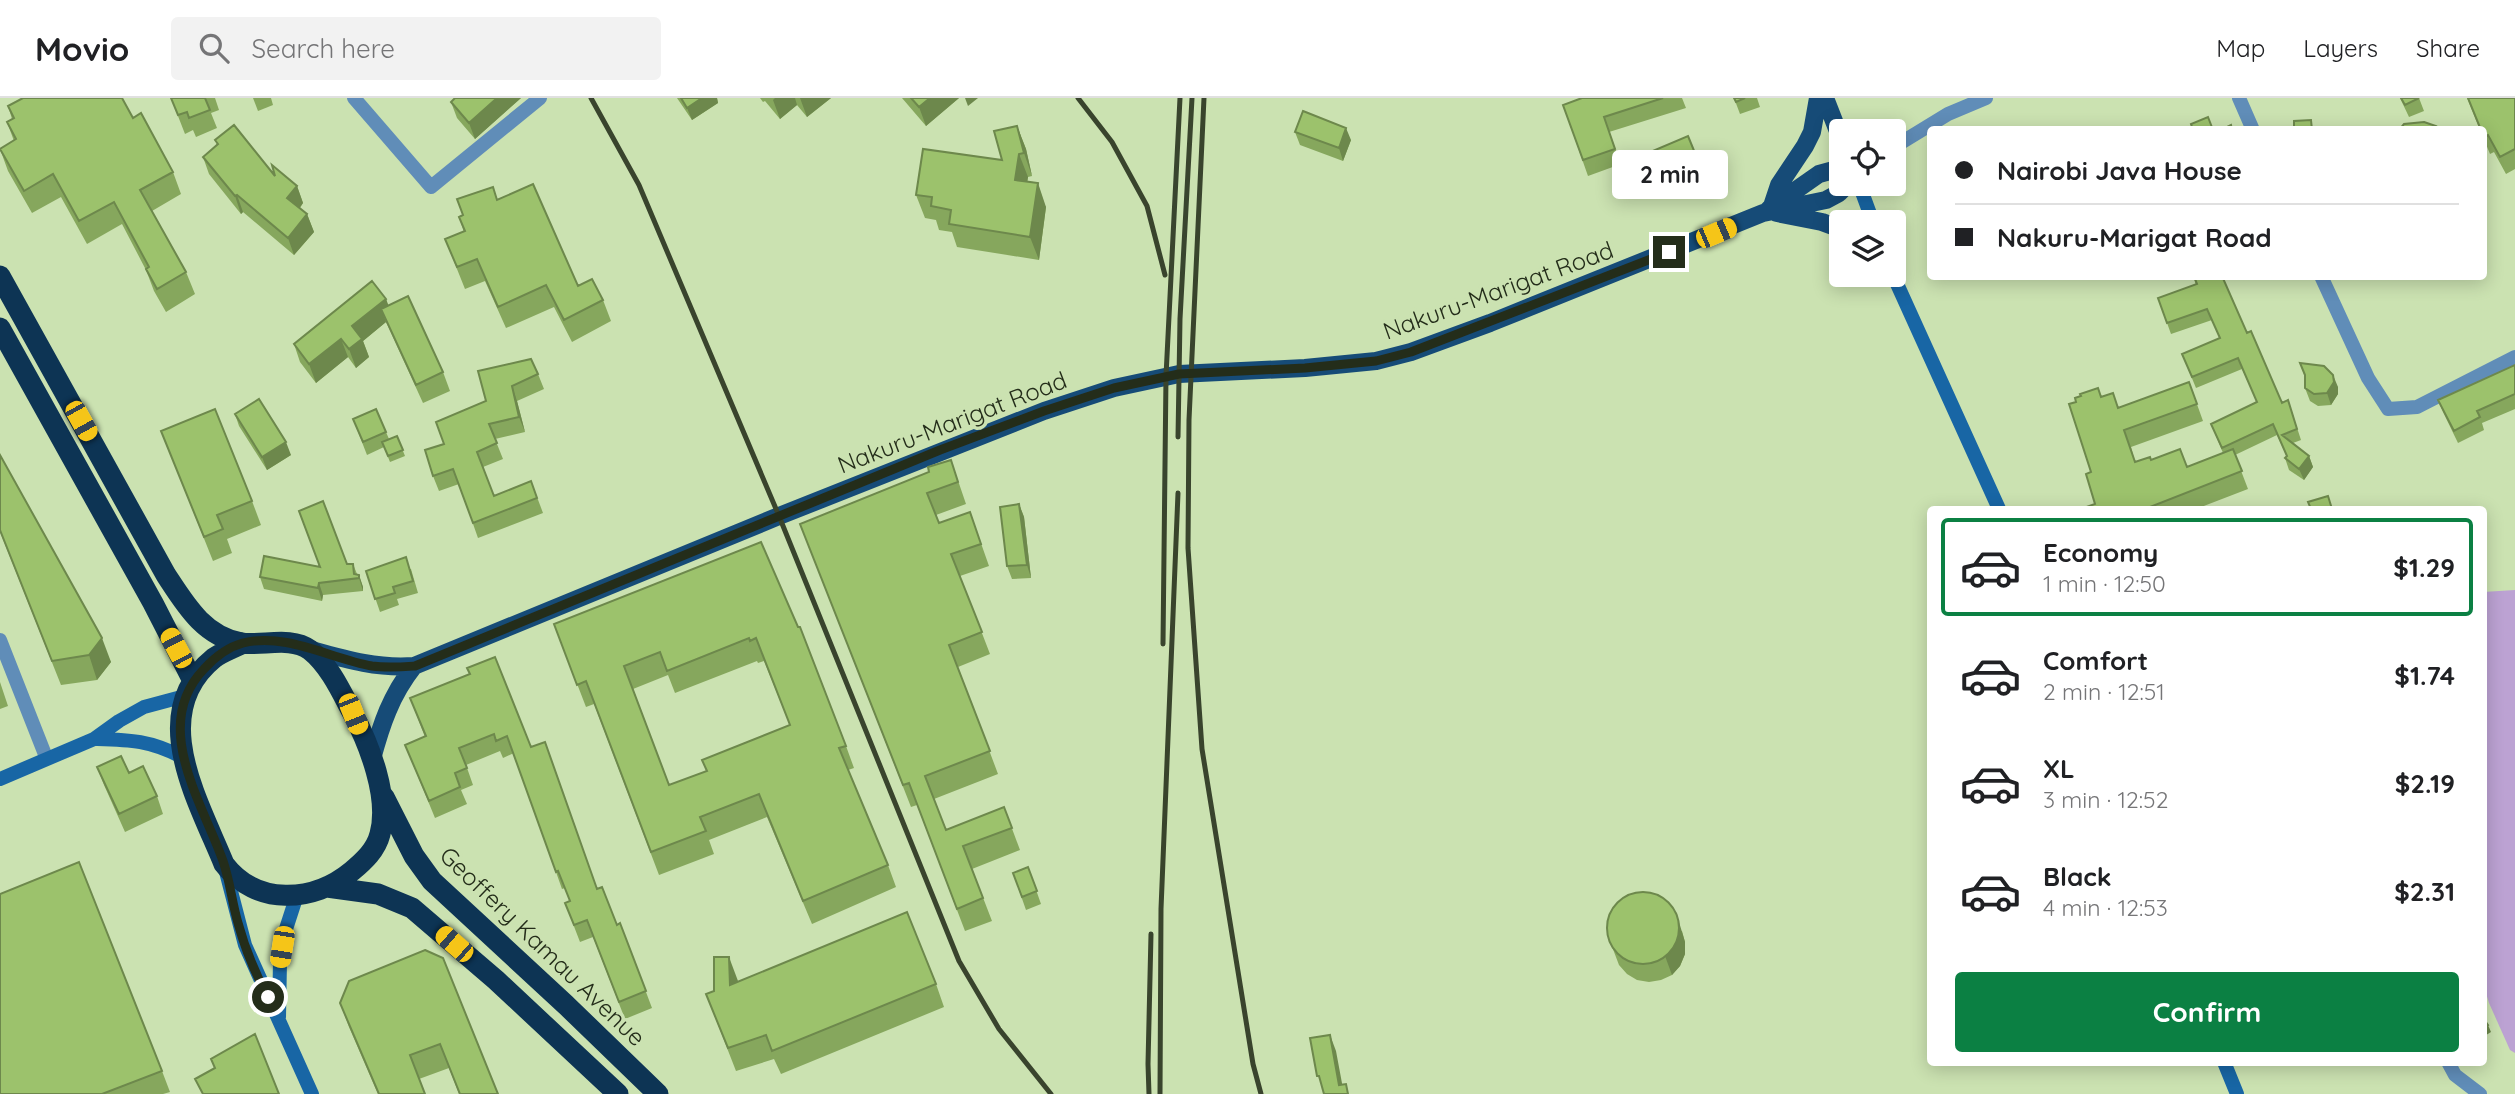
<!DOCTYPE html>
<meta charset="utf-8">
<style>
:root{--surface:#fff;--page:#f2f2f2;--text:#202124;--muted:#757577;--line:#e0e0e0;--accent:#0b8043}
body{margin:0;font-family:Quicksand,sans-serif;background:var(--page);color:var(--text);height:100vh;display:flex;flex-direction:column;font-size:26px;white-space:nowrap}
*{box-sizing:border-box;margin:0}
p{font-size:23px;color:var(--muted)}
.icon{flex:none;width:38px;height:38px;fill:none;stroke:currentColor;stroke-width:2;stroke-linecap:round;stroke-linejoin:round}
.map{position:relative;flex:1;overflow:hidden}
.panel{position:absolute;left:1927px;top:408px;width:560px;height:560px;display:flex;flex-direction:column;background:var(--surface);border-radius:7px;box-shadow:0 4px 18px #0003}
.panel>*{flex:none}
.guide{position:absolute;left:1927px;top:28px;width:560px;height:154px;border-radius:7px;box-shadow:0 4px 18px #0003;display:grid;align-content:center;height:154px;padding:0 28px;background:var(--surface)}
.fabs{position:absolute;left:1829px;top:21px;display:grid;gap:14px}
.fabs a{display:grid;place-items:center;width:77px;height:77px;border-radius:7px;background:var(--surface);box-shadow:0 4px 18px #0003;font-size:35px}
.end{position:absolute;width:32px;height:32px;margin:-16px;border:9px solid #242d1a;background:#fff;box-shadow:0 0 0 4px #fff}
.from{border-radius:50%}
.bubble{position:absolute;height:49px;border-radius:7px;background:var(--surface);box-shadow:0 4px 18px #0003;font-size:23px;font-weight:800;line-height:49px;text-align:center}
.car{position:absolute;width:21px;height:42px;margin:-21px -10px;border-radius:9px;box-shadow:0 0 5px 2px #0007;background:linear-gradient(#f5c518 24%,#345 0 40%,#f5c518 0 76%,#345 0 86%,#f5c518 0)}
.guide b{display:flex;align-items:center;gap:24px;height:66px;font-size:26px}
.guide b+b{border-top:2px solid var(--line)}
.guide i{width:18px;height:18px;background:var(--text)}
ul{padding:12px 0 0;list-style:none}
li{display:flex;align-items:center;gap:21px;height:98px;margin:0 14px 10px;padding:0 14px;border:4px solid transparent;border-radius:7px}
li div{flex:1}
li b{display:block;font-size:26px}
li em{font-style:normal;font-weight:800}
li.current{border-color:var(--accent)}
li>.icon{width:63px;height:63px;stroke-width:1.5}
.primary-button{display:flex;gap:14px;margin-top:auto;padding:14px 28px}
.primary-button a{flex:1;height:80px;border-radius:7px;background:var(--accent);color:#fff;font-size:28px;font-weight:800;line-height:80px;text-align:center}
header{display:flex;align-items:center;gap:42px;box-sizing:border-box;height:98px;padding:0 35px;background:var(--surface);border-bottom:2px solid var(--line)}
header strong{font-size:33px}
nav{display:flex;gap:38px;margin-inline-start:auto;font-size:24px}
.search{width:490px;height:63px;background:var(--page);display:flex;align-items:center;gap:18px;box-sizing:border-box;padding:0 24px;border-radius:7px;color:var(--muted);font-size:26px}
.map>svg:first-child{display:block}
</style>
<header>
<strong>Movio</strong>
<div class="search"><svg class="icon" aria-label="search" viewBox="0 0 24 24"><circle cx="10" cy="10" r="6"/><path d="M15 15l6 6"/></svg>Search here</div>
<nav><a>Map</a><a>Layers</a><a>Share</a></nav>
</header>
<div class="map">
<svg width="2515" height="996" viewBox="0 0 2515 996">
<rect width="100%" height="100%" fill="#cbe2b1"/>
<!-- green -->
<path fill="#bca2d3" d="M2515 492V955L2510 952 2489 905 2483 885V494Z"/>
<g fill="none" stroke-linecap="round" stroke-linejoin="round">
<!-- street -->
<path stroke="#608db8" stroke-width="14" d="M354 0 431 89 540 0
M2239 0 2253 32
M1894 49 1948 16 1986 0
M2321 178 2368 280 2388 311 2417 309 2515 259
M0 542 46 659
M2448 964 2455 977 2480 996"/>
<!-- secondary -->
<path stroke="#1866a5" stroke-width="14" d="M1859 86 1873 124
M1893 177 1999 411
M94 641C130 642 149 642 182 659
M0 681 94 641 119 623 144 609 185 598
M225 770 245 847 312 996
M279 919 280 863 285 834 297 797
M2224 964 2237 996"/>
<!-- primary -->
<path stroke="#164b77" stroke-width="18" d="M1825 0 1841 41
M1772 108 1779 87 1805 48 1812 34 1818 0
M1769 111 1819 76 1841 70
M1777 115 1822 124 1841 131
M308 551C344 561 377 571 414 568L779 418 1044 313 1114 290 1179 276 1305 270 1376 263 1411 254 1490 225 1763 115 1826 102 1839 95 1848 86
M372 661C381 627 391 597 414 568"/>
<!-- highway -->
<path stroke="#0d3454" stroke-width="21" d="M0 178 166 477C185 506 204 539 242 545 263 548 291 538 310 552 329 567 341 593 352 614 369 646 390 699 380 736 376 752 364 763 352 773 313 805 256 808 224 766 198 702 146 615 214 560 222 554 234 550 243 545
M0 230 153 505 193 583
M384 699 414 758 432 783 566 907 658 996
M327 789 378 796 412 810 496 882 618 996"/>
<!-- rail -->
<path stroke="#39442d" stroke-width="5" d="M591 0 639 87 779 418 959 863 999 931 1051 996
M1078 0 1112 44 1147 108 1165 177
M1204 0 1189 322 1188 450 1202 651 1253 966 1261 996
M1178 339 1180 221 1192 0
M1163 546 1166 278 1180 0
M1149 996 1148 966 1151 836
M1160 996 1161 811 1178 395"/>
</g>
<!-- wall -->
<path fill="#86a75d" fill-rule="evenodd" d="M171 0H215L219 12 211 15 217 30 196 39 193 32 185 36Z
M253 0H271L273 7 258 13Z
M521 0 475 41 457 20 451 4Z
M677 0H717L718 5 692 22Z
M760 0H831L807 19 797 7 780 21 765 3 763 4Z
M902 0H959L926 28Z
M1582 0H1682L1686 10 1609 34 1621 66 1588 78 1563 7Z
M1734 0H1757L1760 9 1740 16Z
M2400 0H2419L2424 13 2409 19Z
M2467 0H2515V71L2506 76 2494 54 2490 56 2483 39V32H2480Z
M8 8 133 20 173 74 181 96 152 113 186 174 195 196 166 214 154 193 146 172 122 126 87 146 61 99 32 115 8 73 0 51 14 43 7 24 12 21Z
M1017 28 1026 51 1032 78 1028 79 1027 84 1046 109 1039 162 957 149 952 134 939 132 936 122 925 120 916 97 1002 62Z
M1295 34 1351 42 1343 63 1300 47Z
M215 42 275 78 297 88 303 105 300 110 307 116 314 134 294 157 243 114 241 116 209 76 203 59 217 47Z
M1697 60 1702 72 1636 99 1622 66Z
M497 102 578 188 603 202 611 223 572 244 554 209 506 230 485 183 465 191 445 141 464 134 459 119Z
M2193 178 2247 235 2282 305 2288 302 2301 342 2293 345 2309 358 2313 369 2304 382 2289 372 2285 360 2287 359 2277 337 2235 357 2248 391 2196 411H2081L2095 406 2091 374 2102 299 2118 310 2189 284 2203 323 2131 349 2135 364 2151 362 2187 369 2223 355 2211 326 2257 304 2242 271 2196 290 2182 256 2220 241 2212 222 2171 236 2158 200 2196 187Z
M386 201 388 208 443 274 450 293 423 305 386 224 363 243 369 259 356 270 348 259 316 285 300 264 294 246Z
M2300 265 2338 289V296L2331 307 2318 308 2310 303 2305 290V279Z
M2515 267V311L2482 325 2484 332 2458 345 2443 314 2438 302Z
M478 273 538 276 544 291 517 303 525 334 495 341 503 361 483 369 494 398 531 383 543 415 478 440 459 386 439 393 433 378 443 346 486 303Z
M376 311 389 341 397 338 405 358 390 364 384 349 367 357 353 321Z
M235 316 291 357 267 372 239 328Z
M161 333 252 403 261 427 227 441 232 455 213 463Z
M0 357 111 564 97 582 61 587 0 434Z
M951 362 966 406 936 417 939 425 970 414 989 468 960 478 990 556 958 569 998 676 934 701 946 732 1004 709 1020 752 972 771 992 823 965 833 917 707 911 709 800 426 929 374Z
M1019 406 1024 419 1031 480 1012 481 1007 468Z
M761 444 846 648 854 670 848 672 888 767 896 789 812 826 767 719 709 742 714 756 659 777 594 606 586 609 554 526ZM757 563 758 565 764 563 790 627 707 673 669 687 633 591 668 577 675 595Z
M347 466H353L357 476 359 477 363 489V493L323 497 322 503 264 491 260 479 320 469Z
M411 471 418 495 397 501 399 507 380 514 366 473Z
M470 576 531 649 597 791 617 827 620 825 652 910 625 921 593 839 580 844 565 805 570 803 565 790 562 791 514 655 503 660 500 653 466 667 473 687 461 692 467 706 435 720 405 647 425 639 410 600Z
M0 584 8 608 0 611Z
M97 669 129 675 157 698 163 716 125 734 104 687Z
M1028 769 1041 806 1026 812 1013 775Z
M1682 833 1685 844V856L1680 868 1672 877 1661 882 1649 884 1637 882 1627 876 1619 867 1608 838Z
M425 852 498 996H459L449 970 419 981 425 996H378L349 929 340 905Z
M738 883 936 886 944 909 781 976 774 961 736 973 706 896Z
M162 973 170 994 163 996H0Z"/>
<!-- shaded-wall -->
<path fill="#6d884c" d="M497 0H521L475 41 469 25Z
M702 0H717L718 5 692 22 687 10Z
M775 0H795L797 7 780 21 773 2Z
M800 0H831L807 19Z
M930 0H959L926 28 919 9Z
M965 0H978L968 8Z
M1017 28 1026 51 1032 78 1024 55Z
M1346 30 1351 42 1343 63 1339 50Z
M1019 56 1028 79 1024 105 1015 82Z
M1038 85 1046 109 1039 162 1030 139Z
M297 88 303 105 294 117 287 100Z
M237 97 243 114 241 116 235 98Z
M307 116 314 134 294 157 288 140Z
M386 201 393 219 381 211 386 224 363 243 369 259 356 270 349 251 352 228Z
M341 241 348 259 316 285 309 266Z
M2333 277 2338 289V296L2331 307 2327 295Z
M512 288 517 303 525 334 519 319Z
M286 344 291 357 267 372 262 359Z
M2309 358 2313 369 2304 382 2299 371Z
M1019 406 1024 419 1031 480 1027 467Z
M359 477 363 489V493L359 480Z
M319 485 323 497 322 503 318 490Z
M102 540 111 564 97 582 89 557Z
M1676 814 1685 844V856L1680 868 1672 877 1665 858Z
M729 859 738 883V910L730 887Z
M2488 927 2491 934 2483 939V931Z
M1330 937 1336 953 1344 996 1339 987Z"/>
<!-- building -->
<path fill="#9cc26c" stroke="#6d884c" stroke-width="2" fill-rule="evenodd" d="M23 0H122L133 20 141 15 173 74 140 92 186 174 157 191 146 171 149 169 114 104 79 123 53 76 24 93 0 51 16 41 7 24 14 20 8 8Z
M171 0H205L210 12 189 20 187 14 178 17Z
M455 0H497L469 25 451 4Z
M681 0H702L687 10Z
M911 0H930L919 9Z
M1582 0H1663L1604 19 1615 51 1583 62 1563 7Z
M1734 0H1745L1736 4Z
M2401 0H2419L2405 7Z
M2468 0H2515V51L2500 59 2488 37 2484 39 2483 32H2481Z
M1303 13 1346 30 1339 50 1295 34Z
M2208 19 2213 32H2193L2191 26Z
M2311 22 2312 32H2294V23Z
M2424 24 2436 28 2434 32H2399L2404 26Z
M234 27 275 78 272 67 297 88 287 100 307 116 288 140 237 97 235 98 203 59 218 46 215 42Z
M2231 27 2232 32H2221Z
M1017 28 1024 55 1019 56 1015 82 1038 85 1030 139 949 126 951 112 931 108 932 99 916 97 923 51 1002 62 994 33Z
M1688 38 1697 60 1631 87 1622 66Z
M533 86 578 188 592 181 603 202 564 222 546 187 498 209 477 161 457 169 445 141 465 133 459 119 463 117 457 101 493 89 497 102Z
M2194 178H2222L2247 235 2251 233 2282 305 2288 302 2297 331 2282 337 2309 358 2299 371 2285 360 2287 358 2273 326 2222 350 2211 326 2257 304 2238 260 2192 279 2182 256 2220 240 2207 211 2167 225 2158 200 2197 186Z
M372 183 386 201 352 228 362 241 349 251 341 241 309 266 294 246Z
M408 198 443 274 416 287 381 211Z
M531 261 538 276 512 288 519 319 489 326 497 345 477 354 494 398 531 383 537 400 473 425 453 371 433 378 425 352 444 346 436 324 486 303 478 273Z
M2300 265 2324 268 2333 277 2334 284 2327 295 2314 296 2305 290V277Z
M2515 267V296L2477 313 2480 319 2454 333 2438 302Z
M2189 284 2197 306 2124 332 2135 364 2150 359 2151 362 2180 351 2187 369 2233 351 2242 373 2145 411H2081L2095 406 2086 376 2091 374 2069 306 2076 304 2075 300 2081 298 2080 296 2098 290 2101 299 2113 295 2118 310Z
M259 301 286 344 262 359 235 316Z
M215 311 252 403 217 417 223 431 204 439 161 333Z
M376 311 386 334 363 344 353 321Z
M397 338 403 352 388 358 382 344Z
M0 357 102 540 89 557 52 563 0 432Z
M951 362 958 384 927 395 939 425 970 414 981 446 951 456 982 534 949 547 990 653 925 678 946 732 1004 709 1012 730 963 748 983 800 957 811 909 685 903 687 800 426 929 374 928 369Z
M2328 398 2332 411H2311L2308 404Z
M323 403 347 466H353L354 476 359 477V480L319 485 318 490 260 479 264 458 320 469 299 413Z
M1019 406 1027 467 1007 468 1000 409Z
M761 444 798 529H800L846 648 839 650 888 767 803 803 759 696 700 719 706 733 651 754 586 583 577 587 554 526ZM749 540 750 543 756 540 790 627 702 662 707 673 669 687 624 568 660 554 667 573Z
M406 459 413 483 393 489 395 495 375 501 366 473Z
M495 559 531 649 545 644 597 791 602 789 617 827 620 825 646 893 619 904 587 822 574 827 565 805 570 803 558 773 556 774 507 638 496 643 494 636 459 650 467 670 455 675 460 689 429 703 405 647 426 638 410 600 470 576 467 570Z
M121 658 129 675 143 668 157 698 119 716 97 669Z
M79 764 162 973 102 996H0V796Z
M1028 769 1037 793 1022 799 1013 775Z
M1607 830a36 36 0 1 1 72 0a36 36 0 1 1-72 0Z
M907 814 936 886 772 953 766 937 728 950 706 896 714 893V859H729L730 887Z
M425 852 443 860 498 996H460L440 946 410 957 425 996H379L340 905 349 883Z
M2483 920 2488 927 2483 931Z
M255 936 279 996H203L195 981 215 970 211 961Z
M1330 937 1339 987 1346 986 1348 996H1324L1319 978H1317L1310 940Z"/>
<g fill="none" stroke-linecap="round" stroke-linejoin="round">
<!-- route -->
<path stroke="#242d1a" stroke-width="9" d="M268 899C255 875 245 851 238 825 232 805 230 783 223 763 202 704 150 627 204 571 214 560 228 549 243 545 286 534 331 561 372 568 387 570 400 569 415 568L940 352 1044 313 1114 290 1179 276 1305 270 1376 263 1411 254 1669 154"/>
</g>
<g text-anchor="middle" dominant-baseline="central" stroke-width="7" stroke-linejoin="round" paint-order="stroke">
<!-- street labels -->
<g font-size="24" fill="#242d1a" stroke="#cbe2b1">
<text transform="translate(1498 192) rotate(-20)">Nakuru-Marigat Road</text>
<text transform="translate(952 324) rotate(-21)">Nakuru-Marigat Road</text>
<text transform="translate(543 848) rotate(44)">Geoffery Kamau Avenue</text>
</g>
</g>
</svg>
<div class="fabs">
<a><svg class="icon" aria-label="locate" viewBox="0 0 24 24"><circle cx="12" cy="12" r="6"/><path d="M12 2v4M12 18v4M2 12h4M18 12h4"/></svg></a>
<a><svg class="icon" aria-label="layers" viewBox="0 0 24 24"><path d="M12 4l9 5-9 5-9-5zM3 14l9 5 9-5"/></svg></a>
</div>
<i class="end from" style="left:268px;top:899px"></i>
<i class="end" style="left:1669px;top:154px"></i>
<div class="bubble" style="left:1612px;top:52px;width:116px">2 min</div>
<i class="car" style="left:1716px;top:135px;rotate:67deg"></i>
<i class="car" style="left:81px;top:323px;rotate:151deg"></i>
<i class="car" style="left:176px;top:550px;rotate:332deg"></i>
<i class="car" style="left:353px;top:616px;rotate:158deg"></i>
<i class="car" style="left:454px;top:846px;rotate:311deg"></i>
<i class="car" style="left:282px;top:849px;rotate:189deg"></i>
<div class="guide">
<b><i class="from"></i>Nairobi Java House</b>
<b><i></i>Nakuru-Marigat Road</b>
</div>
<section class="panel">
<ul>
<li class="current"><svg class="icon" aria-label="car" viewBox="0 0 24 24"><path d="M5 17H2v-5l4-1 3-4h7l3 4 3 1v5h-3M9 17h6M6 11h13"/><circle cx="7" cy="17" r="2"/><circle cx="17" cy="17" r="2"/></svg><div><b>Economy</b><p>1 min · 12:50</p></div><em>$1.29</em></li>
<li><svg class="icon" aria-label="car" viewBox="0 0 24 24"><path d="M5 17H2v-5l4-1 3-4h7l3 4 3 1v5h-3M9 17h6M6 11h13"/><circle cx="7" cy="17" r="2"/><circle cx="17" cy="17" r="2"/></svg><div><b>Comfort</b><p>2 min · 12:51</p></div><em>$1.74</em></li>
<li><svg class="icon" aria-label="car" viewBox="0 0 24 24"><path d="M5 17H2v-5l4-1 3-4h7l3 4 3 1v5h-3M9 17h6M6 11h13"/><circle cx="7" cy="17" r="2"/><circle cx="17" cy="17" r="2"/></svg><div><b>XL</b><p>3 min · 12:52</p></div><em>$2.19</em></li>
<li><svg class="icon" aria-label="car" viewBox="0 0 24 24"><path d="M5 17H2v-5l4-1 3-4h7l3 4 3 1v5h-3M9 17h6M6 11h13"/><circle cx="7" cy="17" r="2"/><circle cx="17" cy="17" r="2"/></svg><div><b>Black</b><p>4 min · 12:53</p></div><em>$2.31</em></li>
</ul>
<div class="primary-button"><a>Confirm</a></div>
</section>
</div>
